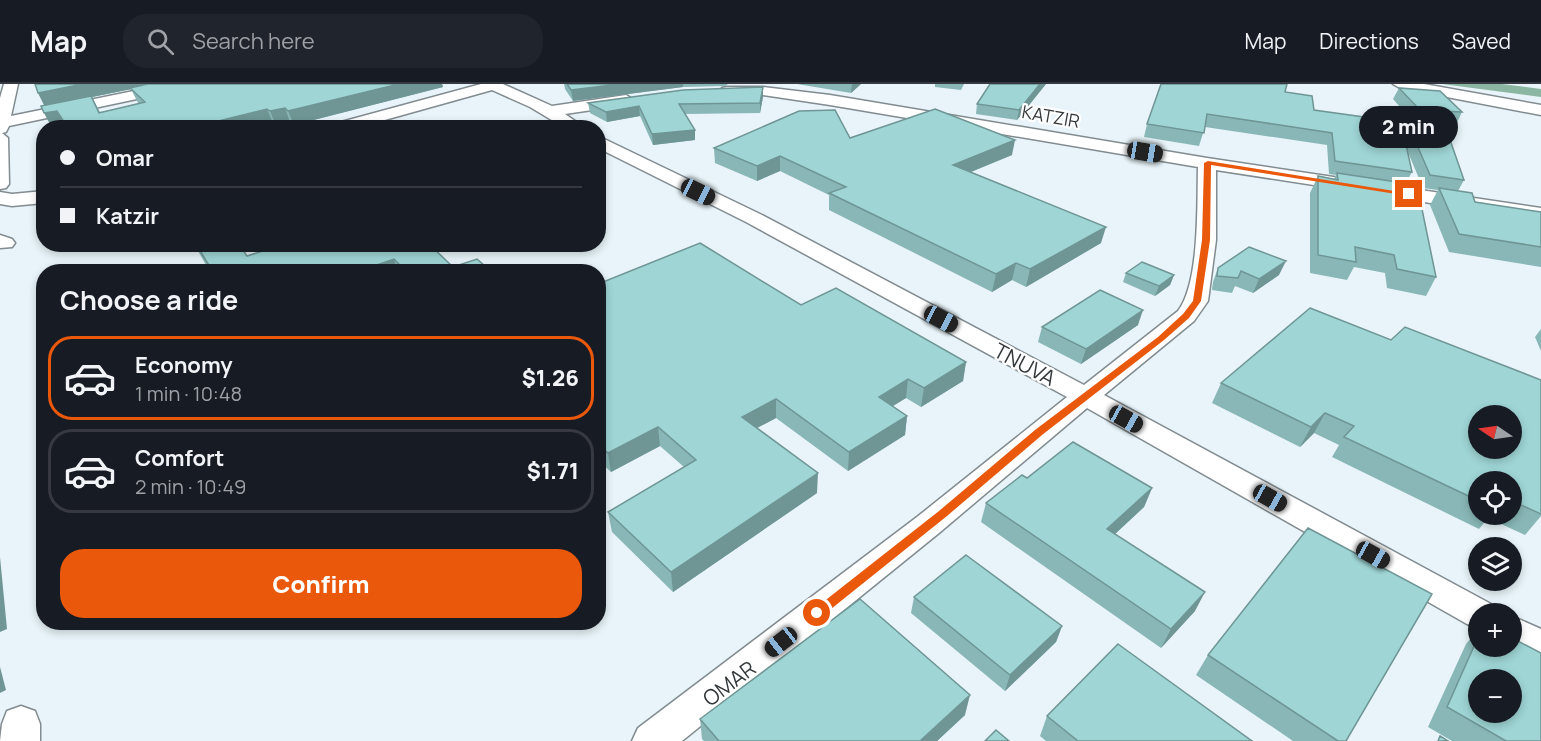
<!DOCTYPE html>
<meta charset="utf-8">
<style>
:root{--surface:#171b24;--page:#20242c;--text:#f1f3f6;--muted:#9ea1a6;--line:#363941;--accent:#ea580c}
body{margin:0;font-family:Manrope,sans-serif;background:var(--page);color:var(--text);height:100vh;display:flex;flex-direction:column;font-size:22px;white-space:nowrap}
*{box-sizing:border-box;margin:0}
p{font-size:20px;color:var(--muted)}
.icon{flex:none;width:33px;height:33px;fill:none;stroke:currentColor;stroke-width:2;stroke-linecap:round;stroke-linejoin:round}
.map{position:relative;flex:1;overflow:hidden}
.side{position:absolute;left:36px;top:180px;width:570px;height:366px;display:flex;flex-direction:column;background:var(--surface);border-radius:24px;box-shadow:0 3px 9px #0003}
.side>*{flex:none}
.hud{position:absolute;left:36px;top:36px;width:570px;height:132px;border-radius:24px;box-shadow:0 3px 9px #0003;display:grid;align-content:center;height:132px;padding:0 24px;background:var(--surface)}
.needle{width:39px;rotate:283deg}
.fabs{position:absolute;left:1468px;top:321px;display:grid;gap:12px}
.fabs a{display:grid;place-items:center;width:54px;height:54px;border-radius:50%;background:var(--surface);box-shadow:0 3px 9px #0003;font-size:30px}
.end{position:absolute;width:27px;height:27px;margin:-14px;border:8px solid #ea580c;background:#fff;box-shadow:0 0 0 3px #fff}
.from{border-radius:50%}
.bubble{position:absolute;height:42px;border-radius:21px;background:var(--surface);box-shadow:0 3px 9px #0003;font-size:20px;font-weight:800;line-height:42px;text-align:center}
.car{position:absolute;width:18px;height:36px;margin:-18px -9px;border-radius:8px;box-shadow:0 0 4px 2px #0007;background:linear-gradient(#222 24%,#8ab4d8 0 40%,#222 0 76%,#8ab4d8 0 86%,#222 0)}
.hud b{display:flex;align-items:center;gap:21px;height:57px;font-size:22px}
.hud b+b{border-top:2px solid var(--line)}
.hud i{width:15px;height:15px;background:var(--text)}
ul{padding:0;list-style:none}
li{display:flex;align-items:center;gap:18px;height:84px;margin:0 12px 9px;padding:0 12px;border:3px solid var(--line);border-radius:24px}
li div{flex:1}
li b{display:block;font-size:22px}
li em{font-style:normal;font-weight:800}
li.on{border-color:var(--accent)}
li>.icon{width:54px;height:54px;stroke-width:1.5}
h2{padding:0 24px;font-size:27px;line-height:72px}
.cta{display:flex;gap:12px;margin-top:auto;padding:12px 24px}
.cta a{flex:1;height:69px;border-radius:24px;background:var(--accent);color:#fff;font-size:24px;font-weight:800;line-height:69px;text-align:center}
header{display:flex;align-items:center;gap:36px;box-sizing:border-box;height:84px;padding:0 30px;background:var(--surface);border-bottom:2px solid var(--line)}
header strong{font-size:28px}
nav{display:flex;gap:33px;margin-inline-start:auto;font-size:21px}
.search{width:420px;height:54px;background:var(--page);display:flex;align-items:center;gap:15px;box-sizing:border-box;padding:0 21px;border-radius:24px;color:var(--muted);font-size:22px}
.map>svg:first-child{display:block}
</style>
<header>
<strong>Map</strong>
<div class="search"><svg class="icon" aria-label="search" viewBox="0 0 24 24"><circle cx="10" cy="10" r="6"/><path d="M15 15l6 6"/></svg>Search here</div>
<nav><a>Map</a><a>Directions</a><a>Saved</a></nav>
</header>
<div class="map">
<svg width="1541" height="657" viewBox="0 0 1541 657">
<rect width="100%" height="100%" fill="#e8f4f9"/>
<!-- forest -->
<path fill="#8bb7a2" d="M1442 0H1502L1541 5V13Z"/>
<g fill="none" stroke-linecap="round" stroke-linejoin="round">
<!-- minor casing -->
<g stroke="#818b90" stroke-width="3">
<path id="minor" d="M4 0H18L11 32 168 0H196L189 4 9 42 6 48 2 49 8 54 9 100 6 104 0 105V14Z
M481 0H503L552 22 626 11 634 16 626 21 565 30 585 44H565L530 23 492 6 356 44H328L330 41Z
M1393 0H1424L1541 21V31L1400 4Z
M727 3H763L830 11 1207 74 1541 124V136L1216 86V156L1208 217 1194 237 1104 311 1491 520 1496 530H1479V544L1467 540 1087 324 939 449 682 657H632L638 644 917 433 1067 313 746 138 598 64V52L760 130 1084 301 1178 227C1200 198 1197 120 1198 83L830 21 763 11 722 10 720 7 722 4Z
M44 107V119L12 122 0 120V108L12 110Z
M0 151 12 155 15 159 12 163 0 164Z
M1512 532 1541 545V578L1508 562H1512Z
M21 622 35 627 40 640V657H0L2 640 7 627Z"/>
</g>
<!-- minor -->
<use href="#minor" fill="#fff" fill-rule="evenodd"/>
</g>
<!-- wall -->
<path fill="#89b7b7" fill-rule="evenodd" d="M35 0H442L443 3 294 41 290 38 276 42 273 39 256 44H66L44 21ZM131 5 137 17 139 20 100 28 92 13Z
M564 0H728L725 2 683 3 573 17 565 5Z
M797 0H861L851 9Z
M935 0H964L961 6 935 3Z
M1046 0 1017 36 976 30 977 20Z
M763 3V13L760 29 685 30 695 56 653 61 640 32 607 38 590 29 588 19Z
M1399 4 1462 28 1456 41 1445 40 1464 96 1458 107 1475 118 1541 128V183L1449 168 1430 121 1438 106 1423 104 1407 66 1412 88 1406 99 1436 193 1426 212 1387 204 1385 189 1354 183 1347 196 1310 189V109L1318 92 1334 95 1336 91 1329 90 1327 61 1205 43 1199 62 1144 53 1147 40 1285 8 1314 26 1415 40 1393 15Z
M850 54 1012 71 971 88 1101 159 1026 203 1012 196 992 208 829 126V111L780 87 757 97 715 79 714 64Z
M194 160H239L247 172 285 160 492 188H210Z
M1218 184 1279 191 1253 209 1235 202 1232 209 1212 206 1213 198Z
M1126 189 1174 191 1170 201 1155 212 1123 198Z
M598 200 801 221 966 278 963 297 921 323 906 314 892 322 907 332 905 351 848 387 776 334 757 344 817 409 673 508 612 448 608 428 684 383 660 362 611 388 598 376Z
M1138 241 1081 280 1038 258 1042 243Z
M1541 245V267L1535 253Z
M1391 256 1541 296V432L1525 451 1488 434 1479 445 1332 373 1339 361 1314 349 1300 363 1212 319 1221 299ZM1479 398H1512V430H1479Z
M1027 394 1152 404 1144 423 1115 450 1195 527 1161 564 981 438 986 419Z
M914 513 1062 542 1056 558 1005 607 911 529Z
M1479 545V562L1541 657H1452L1428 643 1466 560Z
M1208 571 1346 657H1293L1196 591Z
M965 631 937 657H704L702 655 700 635Z
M1047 632 1252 657H1046L1040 652Z"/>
<!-- shaded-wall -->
<path fill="#6f9595" d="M83 0H157L92 13 106 43 45 23 38 9Z
M399 0H442L443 3 294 41 288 27Z
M620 0H683V3L573 17 571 6Z
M852 0H861L851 9Z
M1040 0H1046L1017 36 1019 26Z
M763 3V13L760 29V19Z
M639 22 640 32 607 38 606 28Z
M285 24 290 38 276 42 270 27Z
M267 25 273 39 256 44H190Z
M57 27 65 41 52 44 44 29Z
M695 46V56L653 61 652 50Z
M1414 54 1407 66 1405 56Z
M1015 56 1012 71 951 96 953 81Z
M780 72V87L757 97V82Z
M602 75 604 91 598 92V76Z
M1106 143 1101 159 1026 203 1030 185Z
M394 175 398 188H356Z
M1286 177 1279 191 1253 209 1259 195Z
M1016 179 1012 196 992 208 996 190Z
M1174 191 1170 201 1155 212 1159 202Z
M1143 226 1138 241 1081 280 1086 265Z
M966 278 963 297 921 323 924 304Z
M908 295 906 314 877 332 879 313Z
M776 315V334L742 352V333Z
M1325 329 1314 349 1300 363 1311 343Z
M907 332 905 351 848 387 849 368Z
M658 343 660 362 611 388 608 369Z
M818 389 817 409 673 508 671 488Z
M1152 404 1144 423 1100 464 1107 445Z
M0 473 7 545 0 548Z
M1205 508 1195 527 1161 564 1171 545Z
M1062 542 1056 558 1005 607 1010 591Z
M0 583 6 606 0 609Z
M970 611 965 631 937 657H920Z"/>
<!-- building -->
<path fill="#9fd5d5" stroke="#6f9595" stroke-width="1.5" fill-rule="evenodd" d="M35 0H83L38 9Z
M148 0H399L288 27 285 24 270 27 267 25 190 44H68L57 27 44 29 41 22 91 12 99 29 145 18 130 4Z
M567 0H620L571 6Z
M990 0H1040L1019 26 977 20Z
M1161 0H1287L1285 8 1312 12 1314 26 1436 43 1399 4 1440 7 1462 28 1440 27 1464 96 1430 91 1414 54 1405 56 1412 88 1335 77 1332 49 1207 30 1204 49 1147 40Z
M763 3 760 19 679 20 695 46 652 50 639 22 606 28 588 19 683 6Z
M935 25 1015 56 953 81 1106 143 1030 185 1016 179 996 190 829 109 846 103 780 72 757 82 714 64 799 27 835 26 850 54Z
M472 39 478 44H457Z
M1337 89 1417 101 1436 193 1397 185 1394 171 1355 163 1356 178 1318 171V92L1338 96Z
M1439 104 1472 109 1475 118 1541 128V163L1459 150Z
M700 159 801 221 836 204 966 278 924 304 908 295 879 313 907 332 849 368 776 315 742 333 818 389 671 488 608 428 696 376 658 343 608 369 598 360V200Z
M196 160H239L247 172 285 160H429L453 183 477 175 492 188H407L394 175 356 188H213Z
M1249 163 1286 177 1259 195 1241 187 1238 194 1217 192 1218 184Z
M1142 178 1174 191 1159 202 1126 189Z
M1100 206 1143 226 1086 265 1042 243Z
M1310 224 1391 256 1405 243 1541 296V430L1512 417V398H1479V417L1344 353 1354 342 1325 329 1311 343 1221 299ZM1479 332H1512V364H1479Z
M1073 358 1152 404 1107 445 1205 508 1171 545 986 419 1022 391 1027 394Z
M1308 444 1432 510 1346 657H1338L1208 571Z
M966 471 1062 542 1010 591 914 513Z
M860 515 970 611 920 657H719L700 635Z
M1479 551V562H1512V554L1541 569V657H1506L1447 623ZM1479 596H1512V628H1479Z
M1118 560 1252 657H1078L1047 632Z
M996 646 1009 657H985Z
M1440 652 1448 657H1438Z"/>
<!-- route -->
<path fill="#ea580c" d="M1208 77 1413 110 1409 112 1211 81 1210 156 1201 217 1189 234 1164 256 1042 351 947 432 821 533H813L811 529 813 526 939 427 1035 346 1158 253 1183 230 1193 217 1202 156 1204 79Z"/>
<g text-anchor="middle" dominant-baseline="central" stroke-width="4.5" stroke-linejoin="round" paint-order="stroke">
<!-- far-street labels -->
<g font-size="18" fill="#34393b" stroke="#fff">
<text transform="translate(1051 32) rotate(10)">KATZIR</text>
</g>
<!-- street labels -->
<g font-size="21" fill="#34393b" stroke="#fff">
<text transform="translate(1025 280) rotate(28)">TNUVA</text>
<text transform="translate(729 599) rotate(-37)">OMAR</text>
</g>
</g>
</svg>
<div class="fabs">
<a><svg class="needle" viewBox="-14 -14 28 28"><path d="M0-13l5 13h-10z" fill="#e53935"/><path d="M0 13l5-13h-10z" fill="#9ea1a6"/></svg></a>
<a><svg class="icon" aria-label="locate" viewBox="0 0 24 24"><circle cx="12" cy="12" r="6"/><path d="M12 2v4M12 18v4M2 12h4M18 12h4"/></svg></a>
<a><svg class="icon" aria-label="layers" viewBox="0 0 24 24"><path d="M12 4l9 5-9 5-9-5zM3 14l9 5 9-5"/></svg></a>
<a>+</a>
<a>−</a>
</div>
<i class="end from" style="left:817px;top:529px"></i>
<i class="end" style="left:1409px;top:110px"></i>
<div class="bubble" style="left:1359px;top:22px;width:99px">2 min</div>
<i class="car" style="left:1145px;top:68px;rotate:99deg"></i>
<i class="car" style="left:698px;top:108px;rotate:116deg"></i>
<i class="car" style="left:941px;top:235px;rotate:118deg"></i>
<i class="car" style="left:1126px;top:335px;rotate:119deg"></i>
<i class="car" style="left:1270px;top:414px;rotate:119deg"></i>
<i class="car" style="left:1373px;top:471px;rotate:119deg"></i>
<i class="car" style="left:781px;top:558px;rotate:232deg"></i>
<div class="hud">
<b><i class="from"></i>Omar</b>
<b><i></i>Katzir</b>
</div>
<section class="side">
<h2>Choose a ride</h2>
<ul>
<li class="on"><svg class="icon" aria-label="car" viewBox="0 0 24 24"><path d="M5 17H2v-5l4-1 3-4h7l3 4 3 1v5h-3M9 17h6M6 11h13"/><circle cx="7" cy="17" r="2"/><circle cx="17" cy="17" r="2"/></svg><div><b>Economy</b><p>1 min · 10:48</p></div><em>$1.26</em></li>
<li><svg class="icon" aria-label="car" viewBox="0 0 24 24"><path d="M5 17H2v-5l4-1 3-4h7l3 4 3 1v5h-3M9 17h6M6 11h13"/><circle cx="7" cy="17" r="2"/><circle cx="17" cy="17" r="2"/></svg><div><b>Comfort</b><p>2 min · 10:49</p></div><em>$1.71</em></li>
</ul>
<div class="cta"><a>Confirm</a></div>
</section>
</div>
